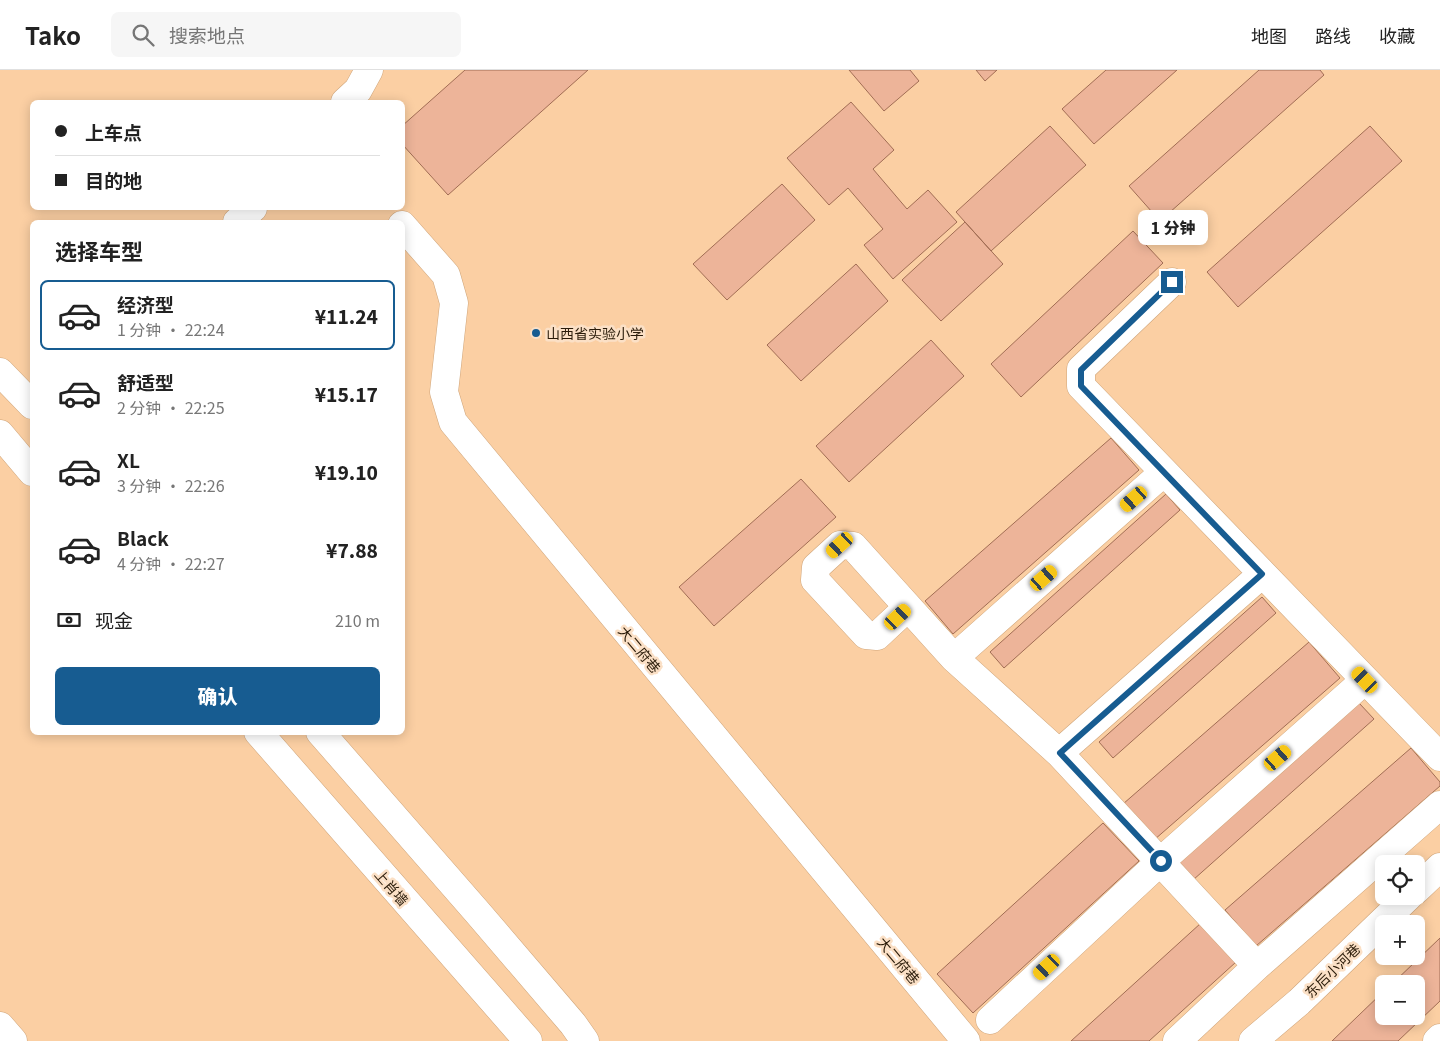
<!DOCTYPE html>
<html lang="zh">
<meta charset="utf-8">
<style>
:root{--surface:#fff;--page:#f6f6f6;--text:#222;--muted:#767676;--line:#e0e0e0;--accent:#175c91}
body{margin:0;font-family:Georgia,"Noto Sans SC",serif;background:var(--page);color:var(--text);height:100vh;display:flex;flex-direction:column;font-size:19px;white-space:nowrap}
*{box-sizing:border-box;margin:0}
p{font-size:16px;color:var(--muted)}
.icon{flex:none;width:28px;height:28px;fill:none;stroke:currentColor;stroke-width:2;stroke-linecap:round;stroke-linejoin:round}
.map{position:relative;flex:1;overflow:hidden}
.details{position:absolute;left:30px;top:150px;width:375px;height:515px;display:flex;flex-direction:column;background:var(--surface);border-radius:8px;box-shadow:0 2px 12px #0003}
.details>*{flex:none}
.top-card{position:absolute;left:30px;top:30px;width:375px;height:110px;border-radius:8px;box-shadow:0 2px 12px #0003;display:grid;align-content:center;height:110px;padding:0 25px;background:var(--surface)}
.controls{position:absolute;left:1375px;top:785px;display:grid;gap:10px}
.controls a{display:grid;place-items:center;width:50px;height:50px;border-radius:8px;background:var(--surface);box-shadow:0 2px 12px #0003;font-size:25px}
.end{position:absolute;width:22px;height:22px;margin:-11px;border:6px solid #175c91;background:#fff;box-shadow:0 0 0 2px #fff}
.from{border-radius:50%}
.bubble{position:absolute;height:35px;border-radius:8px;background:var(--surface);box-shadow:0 2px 12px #0003;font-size:16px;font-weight:800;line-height:35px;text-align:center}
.car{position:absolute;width:15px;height:30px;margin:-15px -8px;border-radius:6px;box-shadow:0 0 4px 1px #0007;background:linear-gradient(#f5c518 24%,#345 0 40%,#f5c518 0 76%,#345 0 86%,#f5c518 0)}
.top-card b{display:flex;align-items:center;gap:18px;height:48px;font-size:19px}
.top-card b+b{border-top:1px solid var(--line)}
.top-card i{width:12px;height:12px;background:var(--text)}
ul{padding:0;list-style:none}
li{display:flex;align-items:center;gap:15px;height:70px;margin:0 10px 8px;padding:0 15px;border:2px solid transparent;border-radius:8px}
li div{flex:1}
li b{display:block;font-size:19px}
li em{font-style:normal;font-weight:800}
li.current{border-color:var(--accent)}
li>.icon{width:45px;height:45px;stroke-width:1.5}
h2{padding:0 25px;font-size:22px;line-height:60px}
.pay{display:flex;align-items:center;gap:12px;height:55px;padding:0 25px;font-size:19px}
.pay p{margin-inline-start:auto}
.primary-button{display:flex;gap:10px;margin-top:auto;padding:10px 25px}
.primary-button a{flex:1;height:58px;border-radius:8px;background:var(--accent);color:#fff;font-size:20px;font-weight:800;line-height:58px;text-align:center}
header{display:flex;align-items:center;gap:30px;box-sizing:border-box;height:70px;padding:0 25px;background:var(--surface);border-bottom:1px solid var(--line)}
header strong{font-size:24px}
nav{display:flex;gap:28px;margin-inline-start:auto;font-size:18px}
.search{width:350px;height:45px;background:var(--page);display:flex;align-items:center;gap:12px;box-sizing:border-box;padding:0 18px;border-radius:8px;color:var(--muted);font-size:19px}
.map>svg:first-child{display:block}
</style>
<header>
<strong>Tako</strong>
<div class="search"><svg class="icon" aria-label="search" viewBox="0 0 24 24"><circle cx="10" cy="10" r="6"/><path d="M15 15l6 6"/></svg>搜索地点</div>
<nav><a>地图</a><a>路线</a><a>收藏</a></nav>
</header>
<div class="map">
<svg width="1440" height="971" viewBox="0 0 1440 971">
<rect width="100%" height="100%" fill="#fbcfa3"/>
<!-- building -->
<path fill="#edb499" stroke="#a16d54" d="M465 0H588L448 125 402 74V56Z
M849 0H910L919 11 884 41Z
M976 0H997L985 11Z
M1106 0H1177L1094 74 1062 39Z
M1259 0H1320L1324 5 1160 151 1129 116Z
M851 32 894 80 873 99 907 139 928 120 957 152 893 209 864 175 883 159 848 118 829 135 787 88Z
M1050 56 1086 95 991 181 956 142Z
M1370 56 1402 91 1238 237 1207 202Z
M782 114 815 150 727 230 693 194Z
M965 152 1003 194 941 251 902 210Z
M1133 161 1163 193 1021 327 991 294Z
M856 194 888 231 801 311 767 275Z
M931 270 964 306 849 412 816 376Z
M1111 368 1139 400 953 564 925 531Z
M801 409 836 447 714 556 679 517Z
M1166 424 1180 440 1004 598 990 582Z
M1262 527 1276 543 1113 688 1099 672Z
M1309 572 1340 608 1154 770 1123 734Z
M1359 633 1374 649 1193 810 1178 794Z
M1411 678 1440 712V716L1256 876 1225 840Z
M1103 753 1139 791 973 943 937 904Z
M1201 853 1236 892 1149 971H1071Z
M1440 868V931L1398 971H1332L1384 921V946H1416V914H1392Z"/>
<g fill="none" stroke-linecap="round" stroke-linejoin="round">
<!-- minor casing -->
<g stroke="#cfa57a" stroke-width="29">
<path id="minor" d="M345 32 358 20 369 0
M237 152 253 138
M402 155 446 205 454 233 444 322 453 352 966 971
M1172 212 1081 299V316L1440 687
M0 302 32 335
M0 364 32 402
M908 537 877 566 866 565 815 510 816 497 840 475 853 476 954 588 1059 683 1257 896
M954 588 1164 402
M258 662 528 971
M320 662 478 843 573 954 585 971
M1059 683 1262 504
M1416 820 1440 797
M990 950 1161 791 1365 610
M0 956 13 971
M1177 971 1257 896 1440 735
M1253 971 1299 932 1409 826
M1437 971 1440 968"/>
</g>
<!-- minor -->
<use href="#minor" stroke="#fff" stroke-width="28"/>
</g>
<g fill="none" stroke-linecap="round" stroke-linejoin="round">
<!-- route -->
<path stroke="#175c91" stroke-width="6" d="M1161 791 1060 683 1262 504 1081 316V300L1172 212"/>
</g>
<!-- markers -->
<circle fill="#175c91" stroke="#fbe0c6" stroke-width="2" cx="536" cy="263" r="5"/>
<g text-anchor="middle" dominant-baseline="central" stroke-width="5" stroke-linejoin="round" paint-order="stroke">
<!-- poi labels -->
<g font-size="14" fill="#2a1b09" stroke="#fbe0c6" text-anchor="start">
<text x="546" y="263">山西省实验小学</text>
</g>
<!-- street labels -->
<g font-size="14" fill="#2a1b09" stroke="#fbe0c6">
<text transform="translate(640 579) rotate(50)">大二府巷</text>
<text transform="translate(392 817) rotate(49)">上肖墙</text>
<text transform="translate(899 890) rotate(50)">大二府巷</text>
<text transform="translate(1332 900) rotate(-44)">东后小河巷</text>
</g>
</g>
</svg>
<div class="controls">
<a><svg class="icon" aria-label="locate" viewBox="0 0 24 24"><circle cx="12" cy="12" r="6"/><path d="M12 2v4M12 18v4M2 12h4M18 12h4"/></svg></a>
<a>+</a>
<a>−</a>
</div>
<i class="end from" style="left:1161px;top:791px"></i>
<i class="end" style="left:1172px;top:212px"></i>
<div class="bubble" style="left:1138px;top:140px;width:70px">1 分钟</div>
<i class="car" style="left:1134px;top:429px;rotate:229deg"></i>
<i class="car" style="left:840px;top:475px;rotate:228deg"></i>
<i class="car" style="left:1044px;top:508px;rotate:49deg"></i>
<i class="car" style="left:898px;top:547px;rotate:47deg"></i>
<i class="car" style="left:1365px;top:610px;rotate:316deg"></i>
<i class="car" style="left:1278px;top:688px;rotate:49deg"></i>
<i class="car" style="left:1047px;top:897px;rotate:227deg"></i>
<div class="top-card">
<b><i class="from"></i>上车点</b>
<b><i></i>目的地</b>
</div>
<section class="details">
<h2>选择车型</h2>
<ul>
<li class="current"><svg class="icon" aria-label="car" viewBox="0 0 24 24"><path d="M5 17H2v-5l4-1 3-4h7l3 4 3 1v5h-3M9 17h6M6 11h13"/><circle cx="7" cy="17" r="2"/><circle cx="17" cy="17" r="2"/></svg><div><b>经济型</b><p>1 分钟 · 22:24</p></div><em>¥11.24</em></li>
<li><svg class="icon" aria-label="car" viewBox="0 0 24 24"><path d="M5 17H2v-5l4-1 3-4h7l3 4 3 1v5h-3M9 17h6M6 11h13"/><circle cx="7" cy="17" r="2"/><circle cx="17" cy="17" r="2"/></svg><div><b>舒适型</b><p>2 分钟 · 22:25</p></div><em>¥15.17</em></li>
<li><svg class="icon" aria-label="car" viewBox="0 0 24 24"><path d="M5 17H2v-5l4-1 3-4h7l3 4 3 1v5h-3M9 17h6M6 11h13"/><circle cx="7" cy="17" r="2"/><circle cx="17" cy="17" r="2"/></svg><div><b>XL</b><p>3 分钟 · 22:26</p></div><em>¥19.10</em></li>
<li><svg class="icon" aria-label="car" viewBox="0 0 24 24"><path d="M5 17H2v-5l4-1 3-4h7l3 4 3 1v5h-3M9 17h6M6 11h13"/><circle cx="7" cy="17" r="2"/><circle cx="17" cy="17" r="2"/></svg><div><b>Black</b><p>4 分钟 · 22:27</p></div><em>¥7.88</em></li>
</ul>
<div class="pay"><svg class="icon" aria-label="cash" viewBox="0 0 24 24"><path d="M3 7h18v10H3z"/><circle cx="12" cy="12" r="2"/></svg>现金<p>210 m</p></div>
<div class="primary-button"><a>确认</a></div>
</section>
</div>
